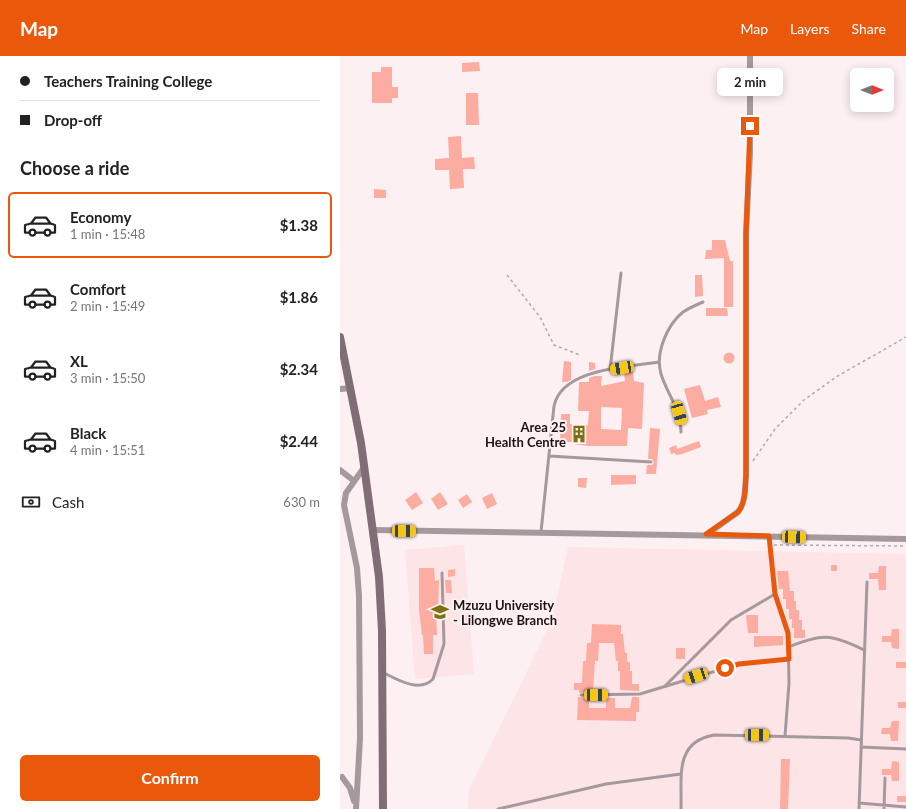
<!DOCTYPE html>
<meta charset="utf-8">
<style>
:root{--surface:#fff;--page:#f6f6f6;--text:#222;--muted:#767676;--line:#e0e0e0;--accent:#ea580c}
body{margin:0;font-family:Lato,sans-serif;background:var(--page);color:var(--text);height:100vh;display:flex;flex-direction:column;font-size:15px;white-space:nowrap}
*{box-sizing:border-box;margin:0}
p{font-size:13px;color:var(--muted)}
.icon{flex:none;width:22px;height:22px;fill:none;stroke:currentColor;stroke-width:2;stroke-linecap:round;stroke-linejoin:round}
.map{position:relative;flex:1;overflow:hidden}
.panel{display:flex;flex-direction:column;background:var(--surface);width:340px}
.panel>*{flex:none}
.top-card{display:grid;align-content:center;height:88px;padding:0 20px;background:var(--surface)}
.needle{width:26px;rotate:90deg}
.tools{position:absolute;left:510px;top:12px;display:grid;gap:8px}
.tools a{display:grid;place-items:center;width:44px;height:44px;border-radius:6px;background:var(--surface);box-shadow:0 2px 10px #0003;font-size:20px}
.end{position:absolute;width:18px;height:18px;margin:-9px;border:5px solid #ea580c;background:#fff;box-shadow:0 0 0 2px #fff}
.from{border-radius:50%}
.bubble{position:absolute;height:28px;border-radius:6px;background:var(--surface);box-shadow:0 2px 10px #0003;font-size:13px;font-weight:700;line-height:28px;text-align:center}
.car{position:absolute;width:12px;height:24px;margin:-12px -6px;border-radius:5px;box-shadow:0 0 3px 1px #0007;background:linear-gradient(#f5c518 24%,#345 0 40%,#f5c518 0 76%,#345 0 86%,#f5c518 0)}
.top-card b{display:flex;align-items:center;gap:14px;height:38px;font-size:15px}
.top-card b+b{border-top:1px solid var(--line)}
.top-card i{width:10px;height:10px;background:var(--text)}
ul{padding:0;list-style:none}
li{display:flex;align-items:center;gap:12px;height:66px;margin:0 8px 6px;padding:0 12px;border:2px solid transparent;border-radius:6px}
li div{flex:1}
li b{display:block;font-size:15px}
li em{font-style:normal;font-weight:700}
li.active{border-color:var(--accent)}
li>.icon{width:36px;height:36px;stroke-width:1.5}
h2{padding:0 20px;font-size:18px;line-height:48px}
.pay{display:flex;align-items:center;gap:10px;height:44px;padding:0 20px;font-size:15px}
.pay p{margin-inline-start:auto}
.action{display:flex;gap:8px;margin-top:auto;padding:8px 20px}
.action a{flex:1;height:46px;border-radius:6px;background:var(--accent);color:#fff;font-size:16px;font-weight:700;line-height:46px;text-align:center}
header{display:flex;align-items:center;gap:24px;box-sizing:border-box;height:56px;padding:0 20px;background:var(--accent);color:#fff}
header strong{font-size:19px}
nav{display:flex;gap:22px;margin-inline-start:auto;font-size:14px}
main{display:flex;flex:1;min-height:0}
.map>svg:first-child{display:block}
</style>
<header>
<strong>Map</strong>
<nav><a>Map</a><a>Layers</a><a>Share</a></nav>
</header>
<main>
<section class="panel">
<div class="top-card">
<b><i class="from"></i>Teachers Training College</b>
<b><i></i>Drop-off</b>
</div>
<h2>Choose a ride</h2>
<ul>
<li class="active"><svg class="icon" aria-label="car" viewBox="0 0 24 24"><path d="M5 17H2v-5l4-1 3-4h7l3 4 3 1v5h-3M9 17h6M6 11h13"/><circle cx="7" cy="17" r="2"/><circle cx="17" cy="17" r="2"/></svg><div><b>Economy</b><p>1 min · 15:48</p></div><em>$1.38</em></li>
<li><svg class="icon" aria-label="car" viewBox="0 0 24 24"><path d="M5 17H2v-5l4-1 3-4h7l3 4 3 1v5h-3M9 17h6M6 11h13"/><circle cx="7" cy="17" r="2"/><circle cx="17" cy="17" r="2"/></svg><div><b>Comfort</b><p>2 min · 15:49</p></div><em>$1.86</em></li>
<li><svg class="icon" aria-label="car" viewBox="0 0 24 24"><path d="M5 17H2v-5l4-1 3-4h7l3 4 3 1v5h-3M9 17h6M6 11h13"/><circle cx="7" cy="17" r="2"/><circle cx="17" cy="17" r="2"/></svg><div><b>XL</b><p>3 min · 15:50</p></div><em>$2.34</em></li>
<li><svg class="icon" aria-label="car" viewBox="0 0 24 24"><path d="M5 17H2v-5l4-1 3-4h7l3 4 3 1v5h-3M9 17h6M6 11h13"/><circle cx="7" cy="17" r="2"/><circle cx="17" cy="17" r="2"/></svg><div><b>Black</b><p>4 min · 15:51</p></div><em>$2.44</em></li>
</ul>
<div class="pay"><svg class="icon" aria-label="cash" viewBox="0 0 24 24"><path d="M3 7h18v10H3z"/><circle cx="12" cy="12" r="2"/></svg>Cash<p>630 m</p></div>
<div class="action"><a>Confirm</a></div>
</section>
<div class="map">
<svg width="566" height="753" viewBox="0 0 566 753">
<rect width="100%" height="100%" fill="#fdf0f2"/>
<!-- built -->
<path fill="#fde4e7" d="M124 489 134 618 75 623 65 494Z
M228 491 566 498V753H128L129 734 212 564Z"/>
<!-- building -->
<path fill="#fcaca0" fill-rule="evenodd" d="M139 6 140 15 122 16V7Z
M41 11H52V31H58V42H52V47H32V16H41Z
M126 37H138L139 69H126Z
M121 80 122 102 134 101 135 113H123L124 132 110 133 109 114H95V103L109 102 108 81Z
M34 133 46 134V142H34Z
M372 184H385L390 205H393V251H384V202L365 203 366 194H372Z
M355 219H362L363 240 355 241Z
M366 252H387L388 260H366Z
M383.5 302a5.5 5.5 0 1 1 11 0a5.5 5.5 0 1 1-11 0Z
M224 305 231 306V324L227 326H222Z
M249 306 255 307V313L249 315Z
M293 315 294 325 304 327 302 373 288 372 287 390H248L233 388V386H220L221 358H230V368L248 369 249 355H238L239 326H249V322L255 320H262L261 330 285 325 284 317ZM261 351 282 352 281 374 261 373Z
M360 329 365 345 378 341 381 351 367 354 368 358 352 362 344 333Z
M310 372 320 373 316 418H306L307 409H312L314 407 312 403H308Z
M359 385 361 391 342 398 336 399 335 397 331 398 329 392 336 389 337 393Z
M271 419H296V428L271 429Z
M238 422H247L246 432 238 431Z
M76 436 83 447 72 454 65 444Z
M100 436 108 448 98 454 91 443Z
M152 437 157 448 147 453 142 442Z
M127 438 132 446 123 452 118 444Z
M491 509H497V515H491Z
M539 510H546V534H539L538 523H529V517H538Z
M79 512H94L95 525 99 524 98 554H96L97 579H93V598H84L83 579H82L79 554Z
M115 513V520L108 521V514Z
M437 515H448L450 535H454V545H456V554H459V564H462V574H465V582H454V572H452V563H449V553H446V543H443V533H439Z
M105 524H111L112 537H106Z
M122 559H127L128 566 122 567Z
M406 559H418V577H408Z
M252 568 281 569V578H283L285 597H287V606H290V615H292V628H299V635L280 634V615H278V605H276L274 587H259L258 605H255L253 633H249V636L239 637V634H234V627H242L243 605H246L247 587H251Z
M552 573H559V593L552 592 551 586H542V580H551Z
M414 580H443V589L414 591Z
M336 592H345V603H336Z
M556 606H566V612H556Z
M238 641 249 642V652H266V642H275V652H290L292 641H299V656H296V665L237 664Z
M558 646H566V652H558Z
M552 665H559L558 685H551L550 678H541L542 672H550Z
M441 703H450L448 753H440Z
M552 705 559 706V725H552L551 719H542V713H551Z
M557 740H566V746H557Z"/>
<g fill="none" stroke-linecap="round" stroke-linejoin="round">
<!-- path -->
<path stroke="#b4a7a9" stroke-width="1.5" stroke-dasharray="3 3" stroke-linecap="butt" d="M167 219 200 261 214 289 240 299
M413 405 435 373 464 344 496 321 566 281
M434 489 566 490"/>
<!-- service -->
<path stroke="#a5999e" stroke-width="3" d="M270 314 281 217
M341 376C341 353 327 338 321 318 315 297 327 269 343 256 349 252 356 249 363 246
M209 400 311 406
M201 476 214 350C222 312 289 311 319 306
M429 480 435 538 448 577 449 627 445 680
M448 591C483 578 490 577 524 594
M44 617C58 624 80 637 93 623L104 588 102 517
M325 630 391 564 435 538
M241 639 300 638 399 608 449 603
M521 691 566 693
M519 747 566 751
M158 753 266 728 341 718
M341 753C342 721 334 686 374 679L508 682 521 684
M519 753 527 526
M544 753 545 722"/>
<!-- minor -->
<path stroke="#a5999e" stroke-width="6" d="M0 333 11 332
M0 414 14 425
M34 474 566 483
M366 479 398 456C406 446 405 431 406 419V177L410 97V0
M2 721 10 732 14 745
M16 753 20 682 19 540 17 512 4 449 6 437 25 410"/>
<!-- secondary -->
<path stroke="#7f6e75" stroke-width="8" d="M0 281 21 387 39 521 42 575 43 753"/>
</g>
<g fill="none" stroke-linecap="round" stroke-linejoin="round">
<!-- route -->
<path stroke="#ea580c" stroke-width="5" d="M385 612 399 608 449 603 448 577 435 538 429 480 366 478 398 456C406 447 405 431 406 419V177L410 70"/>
</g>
<!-- icons -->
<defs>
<g id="building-bare" transform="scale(1.38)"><path d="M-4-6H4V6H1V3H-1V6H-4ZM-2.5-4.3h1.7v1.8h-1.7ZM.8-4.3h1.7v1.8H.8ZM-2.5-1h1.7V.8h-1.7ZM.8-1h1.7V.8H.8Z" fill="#7c7111" stroke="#fdf0f2" stroke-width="2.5" paint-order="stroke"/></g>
<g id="university-bare" transform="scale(1.38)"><path d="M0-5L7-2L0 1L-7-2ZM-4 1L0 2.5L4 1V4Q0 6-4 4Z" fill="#7c7111" stroke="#fdf0f2" stroke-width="2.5" paint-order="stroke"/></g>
</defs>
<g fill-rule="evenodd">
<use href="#building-bare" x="239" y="378"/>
<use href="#university-bare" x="100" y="556"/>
</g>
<g text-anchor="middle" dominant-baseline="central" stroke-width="4" stroke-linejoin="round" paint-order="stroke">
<!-- poi labels -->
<g font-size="13" font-weight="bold" fill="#1e1314" stroke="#fdf0f2" text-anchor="end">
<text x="226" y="371">Area 25<tspan x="226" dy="15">Health Centre</tspan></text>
<text x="113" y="549" text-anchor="start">Mzuzu University<tspan x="113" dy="15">- Lilongwe Branch</tspan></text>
</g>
</g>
</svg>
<div class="tools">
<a><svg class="needle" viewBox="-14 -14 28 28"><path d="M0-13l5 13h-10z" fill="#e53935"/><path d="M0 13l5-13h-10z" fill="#767676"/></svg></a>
</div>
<i class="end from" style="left:385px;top:612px"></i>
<i class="end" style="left:410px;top:70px"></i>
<div class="bubble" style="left:377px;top:12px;width:66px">2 min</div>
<i class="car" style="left:282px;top:312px;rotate:261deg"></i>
<i class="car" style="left:339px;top:357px;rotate:164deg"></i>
<i class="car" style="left:64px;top:475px;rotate:91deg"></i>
<i class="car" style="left:454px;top:481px;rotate:92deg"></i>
<i class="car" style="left:356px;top:620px;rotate:252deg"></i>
<i class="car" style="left:256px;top:639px;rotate:90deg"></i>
<i class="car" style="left:417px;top:679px;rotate:91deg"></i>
</div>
</main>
